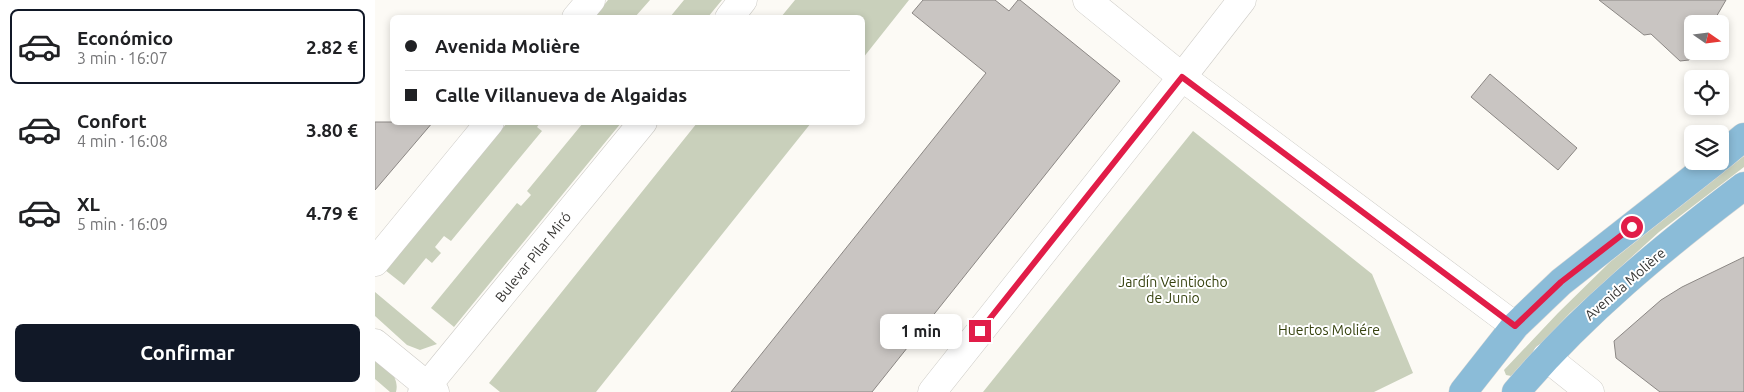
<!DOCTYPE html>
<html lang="es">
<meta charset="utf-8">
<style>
:root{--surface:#fff;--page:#f6f6f6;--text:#202124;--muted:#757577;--line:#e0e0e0;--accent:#111827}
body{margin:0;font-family:Ubuntu,sans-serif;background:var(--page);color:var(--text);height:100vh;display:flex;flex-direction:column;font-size:19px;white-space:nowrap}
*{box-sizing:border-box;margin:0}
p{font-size:16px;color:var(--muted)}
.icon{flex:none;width:28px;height:28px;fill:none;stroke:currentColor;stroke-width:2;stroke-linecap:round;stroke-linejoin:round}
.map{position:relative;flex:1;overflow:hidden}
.details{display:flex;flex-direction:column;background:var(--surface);width:375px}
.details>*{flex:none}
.banner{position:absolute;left:15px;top:15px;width:475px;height:110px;border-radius:8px;box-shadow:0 2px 8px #0003;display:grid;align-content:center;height:110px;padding:0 15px;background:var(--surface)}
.needle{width:32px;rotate:104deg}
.buttons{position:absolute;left:1309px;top:15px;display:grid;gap:10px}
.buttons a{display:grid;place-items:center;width:45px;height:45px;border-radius:8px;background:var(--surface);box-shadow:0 2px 8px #0003;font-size:25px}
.end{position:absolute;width:22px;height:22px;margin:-11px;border:6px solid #e11d48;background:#fff;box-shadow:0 0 0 2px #fff}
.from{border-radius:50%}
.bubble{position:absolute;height:35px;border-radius:8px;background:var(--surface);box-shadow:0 2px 8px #0003;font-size:16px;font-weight:700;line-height:35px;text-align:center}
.banner b{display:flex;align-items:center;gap:18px;height:48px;font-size:19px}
.banner b+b{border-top:1px solid var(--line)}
.banner i{width:12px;height:12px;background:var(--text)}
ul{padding:9px 0 0;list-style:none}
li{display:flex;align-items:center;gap:15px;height:75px;margin:0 10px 8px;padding:0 5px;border:2px solid transparent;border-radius:8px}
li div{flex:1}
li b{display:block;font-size:19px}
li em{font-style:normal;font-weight:700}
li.on{border-color:var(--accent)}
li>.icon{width:45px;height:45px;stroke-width:1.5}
.button{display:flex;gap:10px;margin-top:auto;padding:10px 15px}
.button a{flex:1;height:58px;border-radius:8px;background:var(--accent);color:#fff;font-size:20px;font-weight:700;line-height:58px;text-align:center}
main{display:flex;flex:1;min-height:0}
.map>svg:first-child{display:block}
</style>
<main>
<section class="details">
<ul>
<li class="on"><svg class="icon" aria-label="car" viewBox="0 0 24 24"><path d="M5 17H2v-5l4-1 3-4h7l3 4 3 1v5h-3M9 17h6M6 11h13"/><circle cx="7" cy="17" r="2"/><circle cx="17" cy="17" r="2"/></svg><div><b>Económico</b><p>3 min · 16:07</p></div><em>2.82 €</em></li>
<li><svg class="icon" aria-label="car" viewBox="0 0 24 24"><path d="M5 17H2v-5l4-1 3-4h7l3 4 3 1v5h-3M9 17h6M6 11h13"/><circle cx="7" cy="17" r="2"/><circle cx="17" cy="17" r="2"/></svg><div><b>Confort</b><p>4 min · 16:08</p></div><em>3.80 €</em></li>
<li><svg class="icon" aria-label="car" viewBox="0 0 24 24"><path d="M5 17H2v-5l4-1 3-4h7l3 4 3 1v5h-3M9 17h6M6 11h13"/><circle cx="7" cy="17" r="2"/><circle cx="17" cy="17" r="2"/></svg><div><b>XL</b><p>5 min · 16:09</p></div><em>4.79 €</em></li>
</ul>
<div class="button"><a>Confirmar</a></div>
</section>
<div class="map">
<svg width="1369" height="392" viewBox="0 0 1369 392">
<rect width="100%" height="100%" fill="#fcfaf5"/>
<!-- green -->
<path fill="#c9d0bb" d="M233 0H275L260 17 219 18Z
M309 0H347L333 17H295Z
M420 0H534L488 58V18L406 17Z
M132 123H165L162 127 167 131 76 241 69 236 60 247 66 253 57 263 51 258 29 285 10 270Z
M208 123H246L79 327 56 308 142 203 146 206 156 195 152 191Z
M322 123H436L221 392H125L114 383Z
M818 131 997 274 1038 373 999 392H608Z
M1369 156V167L1284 232 1195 313 1136 376 1131 375 1129 370 1183 313 1235 262Z
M0 292 62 344 45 350 32 345 0 316Z
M0 358C11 367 25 376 21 392H15L0 379Z"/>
<!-- building -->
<path fill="#c9c5c2" stroke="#8b8784" d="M548 0H620L634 11 643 0H645L745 81 497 392H356L611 73 537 13Z
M1224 0H1351L1337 24H1318V51H1320L1314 60 1305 61 1276 34 1269 35Z
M1115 74 1202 148 1183 170 1096 97Z
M0 122H58L0 190Z
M1369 257V392H1285L1241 358 1239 341 1286 300 1307 287Z"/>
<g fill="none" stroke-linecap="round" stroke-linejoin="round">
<!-- minor casing -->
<g stroke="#cdcbc6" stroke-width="29">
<path id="minor" d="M201 18 216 0
M354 18 368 0
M0 262 115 122
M0 343 60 392
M1171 357 1215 392
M47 392 268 122
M557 392 807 77 1140 326"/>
</g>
<!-- tertiary casing -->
<g stroke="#cdcbc6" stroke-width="29">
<path id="tertiary" d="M712 0 807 77 867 0"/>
</g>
<!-- primary casing -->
<g stroke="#d7d7d6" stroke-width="29">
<path id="primary" d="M1345 157 1369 137
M1088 392 1140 326 1186 282 1340 161
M1141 392C1207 314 1287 248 1369 186"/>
</g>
<!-- minor -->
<use href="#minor" stroke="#fff" stroke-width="28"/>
<!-- tertiary -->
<use href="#tertiary" stroke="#fff" stroke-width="28"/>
<!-- primary -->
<use href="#primary" stroke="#8bbcd8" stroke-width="28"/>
</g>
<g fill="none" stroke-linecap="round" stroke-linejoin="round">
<!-- route -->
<path stroke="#e11d48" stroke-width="6" d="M605 331 807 77 1140 326 1186 282 1257 227"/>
</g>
<g text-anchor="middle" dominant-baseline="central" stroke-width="4" stroke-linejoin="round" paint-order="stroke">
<!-- street labels -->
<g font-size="14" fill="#373634" stroke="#fff">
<text transform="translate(158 257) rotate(-51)">Bulevar Pilar Miró</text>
<text transform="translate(1250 284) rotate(-41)">Avenida Molière</text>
</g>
<!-- park labels -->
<g font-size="14" fill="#35410e" stroke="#fff">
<text x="798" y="282">Jardín Veintiocho<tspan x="798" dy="16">de Junio</tspan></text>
<text x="954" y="330">Huertos Moliére</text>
</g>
</g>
</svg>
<div class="buttons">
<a><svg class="needle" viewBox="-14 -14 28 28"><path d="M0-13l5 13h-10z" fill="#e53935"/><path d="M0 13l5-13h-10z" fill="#757577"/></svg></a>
<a><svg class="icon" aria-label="locate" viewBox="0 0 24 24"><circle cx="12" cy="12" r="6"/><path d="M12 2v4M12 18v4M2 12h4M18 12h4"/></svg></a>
<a><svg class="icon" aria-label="layers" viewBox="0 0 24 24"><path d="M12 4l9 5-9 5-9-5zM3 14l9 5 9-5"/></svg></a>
</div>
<i class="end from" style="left:1257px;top:227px"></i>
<i class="end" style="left:605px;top:331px"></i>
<div class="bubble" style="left:505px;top:314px;width:82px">1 min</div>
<div class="banner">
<b><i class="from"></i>Avenida Molière</b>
<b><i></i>Calle Villanueva de Algaidas</b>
</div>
</div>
</main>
